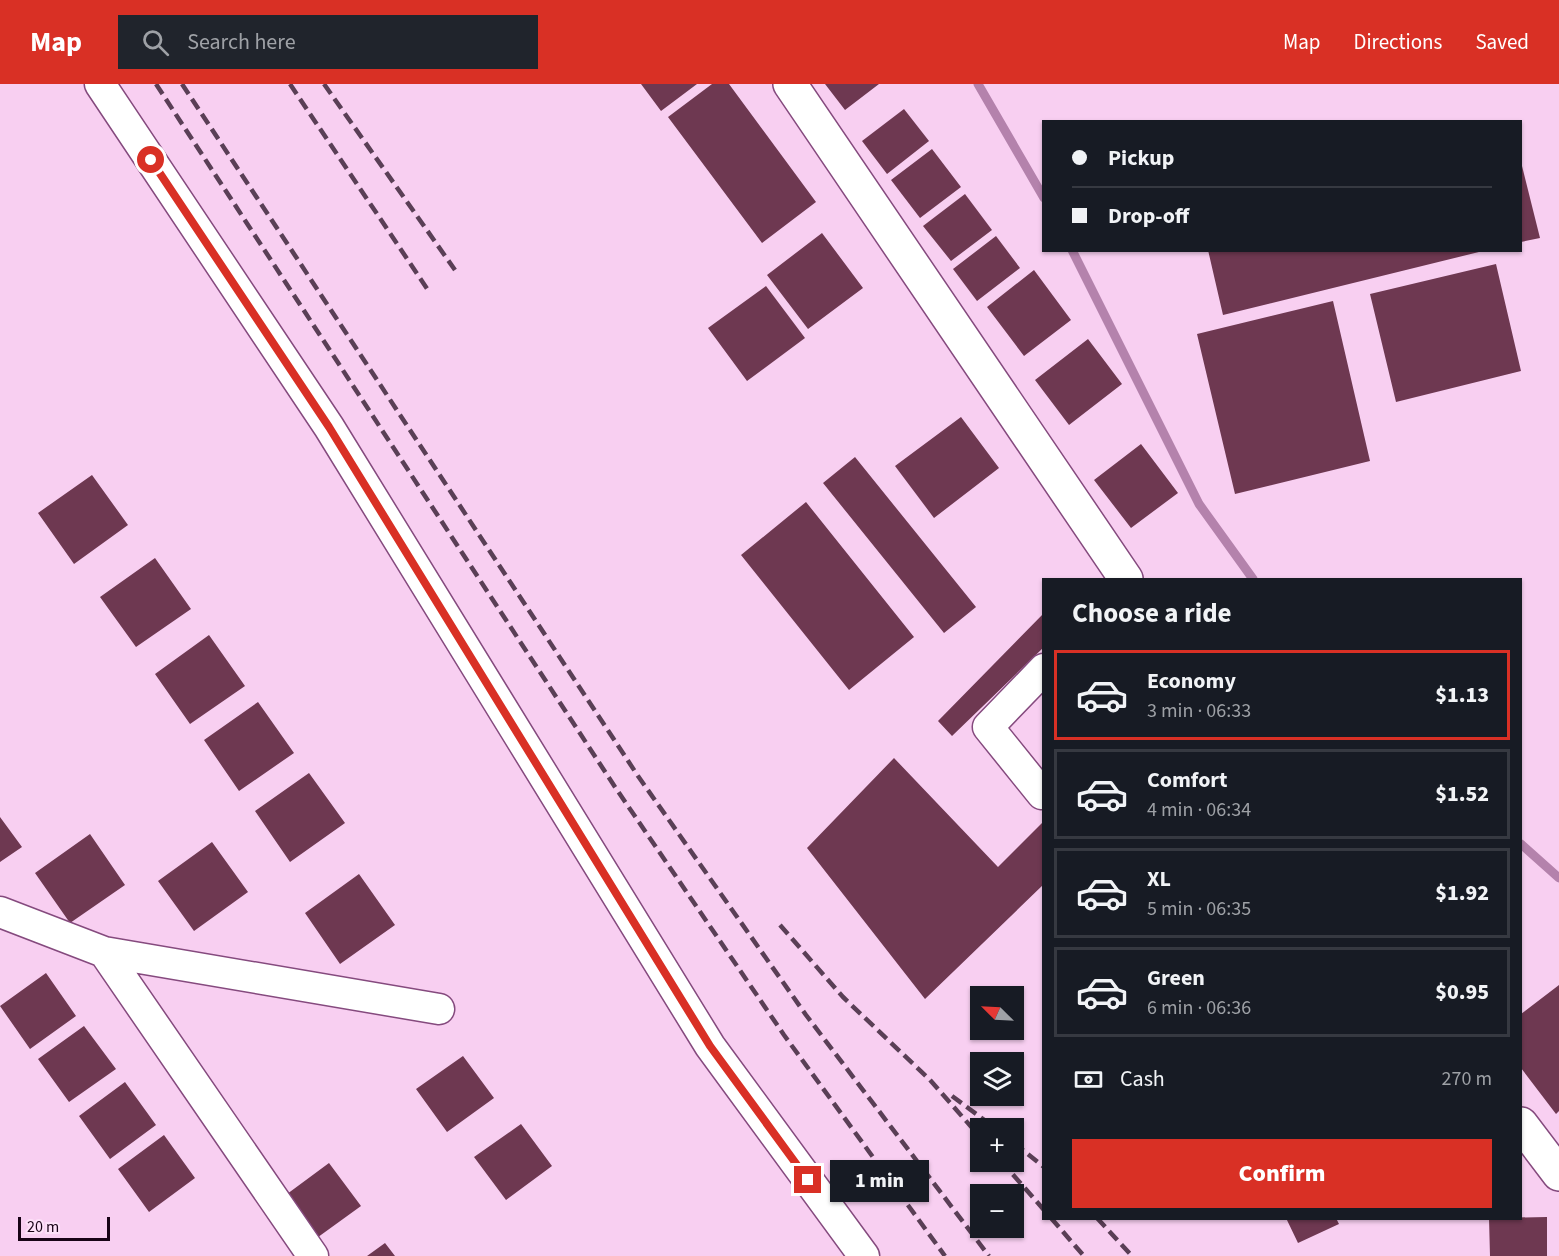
<!DOCTYPE html>
<meta charset="utf-8">
<style>
:root{--surface:#171b24;--page:#20242c;--text:#f1f3f6;--muted:#9ea1a6;--line:#363941;--accent:#d93025}
body{margin:0;font-family:"Source Sans 3",sans-serif;background:var(--page);color:var(--text);height:100vh;display:flex;flex-direction:column;font-size:22px;white-space:nowrap}
*{box-sizing:border-box;margin:0}
p{font-size:20px;color:var(--muted)}
.icon{flex:none;width:33px;height:33px;fill:none;stroke:currentColor;stroke-width:2;stroke-linecap:round;stroke-linejoin:round}
.map{position:relative;flex:1;overflow:hidden}
.sheet{position:absolute;left:1042px;top:494px;width:480px;height:642px;display:flex;flex-direction:column;background:var(--surface);border-radius:0px;box-shadow:0 2px 4px #0004}
.sheet>*{flex:none}
.hud{position:absolute;left:1042px;top:36px;width:480px;height:132px;border-radius:0px;box-shadow:0 2px 4px #0004;display:grid;align-content:center;height:132px;padding:0 30px;background:var(--surface)}
.needle{width:39px;rotate:294deg}
.tools{position:absolute;left:970px;top:902px;display:grid;gap:12px}
.tools a{display:grid;place-items:center;width:54px;height:54px;border-radius:0px;background:var(--surface);box-shadow:0 2px 4px #0004;font-size:30px}
.scale{position:absolute;left:18px;bottom:15px;width:92px;box-sizing:border-box;padding-left:6px;border:3px solid #180316;border-top:0;font-size:16px;line-height:21px;white-space:nowrap;color:#180316;-webkit-text-stroke:4px #fde1f8;paint-order:stroke}
.end{position:absolute;width:27px;height:27px;margin:-14px;border:8px solid #d93025;background:#fff;box-shadow:0 0 0 3px #fff}
.from{border-radius:50%}
.bubble{position:absolute;height:42px;border-radius:0px;background:var(--surface);box-shadow:0 2px 4px #0004;font-size:20px;font-weight:800;line-height:42px;text-align:center}
.hud b{display:flex;align-items:center;gap:21px;height:57px;font-size:22px}
.hud b+b{border-top:2px solid var(--line)}
.hud i{width:15px;height:15px;background:var(--text)}
ul{padding:0;list-style:none}
li{display:flex;align-items:center;gap:18px;height:90px;margin:0 12px 9px;padding:0 18px;border:3px solid var(--line);border-radius:0px}
li div{flex:1}
li b{display:block;font-size:22px}
li em{font-style:normal;font-weight:800}
li.selected{border-color:var(--accent)}
li>.icon{width:54px;height:54px;stroke-width:1.5}
h2{padding:0 30px;font-size:27px;line-height:72px}
.pay{display:flex;align-items:center;gap:15px;height:66px;padding:0 30px;font-size:22px}
.pay p{margin-inline-start:auto}
.button{display:flex;gap:12px;margin-top:auto;padding:12px 30px}
.button a{flex:1;height:69px;border-radius:0px;background:var(--accent);color:#fff;font-size:24px;font-weight:800;line-height:69px;text-align:center}
header{display:flex;align-items:center;gap:36px;box-sizing:border-box;height:84px;padding:0 30px;background:var(--accent);color:#fff}
header strong{font-size:28px}
nav{display:flex;gap:33px;margin-inline-start:auto;font-size:21px}
.search{width:420px;height:54px;background:var(--page);display:flex;align-items:center;gap:15px;box-sizing:border-box;padding:0 21px;border-radius:0px;color:var(--muted);font-size:22px}
.map>svg:first-child{display:block}
</style>
<header>
<strong>Map</strong>
<div class="search"><svg class="icon" aria-label="search" viewBox="0 0 24 24"><circle cx="10" cy="10" r="6"/><path d="M15 15l6 6"/></svg>Search here</div>
<nav><a>Map</a><a>Directions</a><a>Saved</a></nav>
</header>
<div class="map">
<svg width="1559" height="1172" viewBox="0 0 1559 1172">
<rect width="100%" height="100%" fill="#f8cff1"/>
<g fill="none" stroke-linecap="round" stroke-linejoin="round">
<!-- stream -->
<path stroke="#b482ac" stroke-width="9" d="M978 0 1044 114
M1072 166 1199 420 1253 495
M1521 760 1559 794"/>
</g>
<!-- building -->
<path fill="#6e3851" d="M641 0H697L661 27Z
M712 0H729L816 118 762 159 668 33Z
M825 0H879L845 26Z
M904 25 929 57 887 90 862 57Z
M932 65 961 103 920 134 891 96Z
M1521 78 1540 154 1521 158Z
M965 110 992 146 951 177 923 142Z
M822 149 863 204 808 245 767 191Z
M996 152 1020 184 977 217 953 185Z
M1208 166H1483V167L1223 231Z
M1496 180 1521 287 1396 318 1370 210Z
M1034 186 1071 236 1024 272 987 223Z
M766 202 805 254 747 297 708 244Z
M1333 217 1370 377 1235 410 1197 250Z
M1088 255 1122 300 1069 341 1035 296Z
M961 333 999 384 934 434 895 382Z
M1141 360 1178 409 1131 444 1094 396Z
M855 373 976 523 944 549 823 399Z
M92 391 128 441 74 480 38 429Z
M806 418 914 553 849 606 741 471Z
M155 474 191 525 136 563 100 513Z
M1044 529V563L952 652 938 637Z
M209 551 245 602 190 640 155 590Z
M258 618 294 669 239 707 204 656Z
M894 674 998 783 1044 737V800L925 915 807 764Z
M309 689 345 739 290 778 255 727Z
M0 733 22 763 0 778Z
M90 750 125 801 70 839 35 789Z
M212 758 248 808 194 847 158 797Z
M359 790 395 841 340 880 305 829Z
M46 889 76 932 30 965 0 922Z
M1559 901V1027L1556 1030 1521 984V930Z
M84 942 116 985 69 1018 38 975Z
M463 972 494 1014 447 1048 416 1005Z
M125 998 156 1041 110 1075 79 1032Z
M521 1040 552 1082 506 1116 474 1073Z
M164 1051 195 1094 149 1128 118 1085Z
M329 1079 361 1122 314 1156 283 1113Z
M1547 1133V1172H1490L1489 1134Z
M1286 1134H1336L1339 1140 1298 1159Z
M385 1159 395 1172H367Z"/>
<g fill="none" stroke-linecap="round" stroke-linejoin="round">
<!-- minor casing -->
<g stroke="#854a7e" stroke-width="33">
<path id="minor" d="M100 0 329 343 710 962 864 1172
M1042 710 988 643 1044 585
M0 828 104 868 313 1172
M104 868 439 925"/>
</g>
<!-- major casing -->
<g stroke="#854a7e" stroke-width="36">
<path id="major" d="M790 0 1126 495
M1521 1040 1559 1090"/>
</g>
<!-- minor -->
<use href="#minor" stroke="#fff" stroke-width="30"/>
<!-- major -->
<use href="#major" stroke="#fff" stroke-width="33"/>
<!-- rail -->
<path stroke="#5a3f56" stroke-width="4.5" stroke-dasharray="12 6" stroke-linecap="butt" d="M156 0 615 703 784 951 945 1172
M182 0 638 692 806 931 989 1172
M290 0 428 206
M324 0 455 186
M780 841 843 913 930 996 981 1054
M952 1012 995 1044
M1014 1059 1044 1083
M1001 1077 1044 1126
M1051 1134 1084 1172
M1097 1134 1132 1172"/>
</g>
<g fill="none" stroke-linecap="round" stroke-linejoin="round">
<!-- route -->
<path stroke="#d93025" stroke-width="8" d="M151 76 329 343 710 962 808 1096"/>
</g>
</svg>
<div class="tools">
<a><svg class="needle" viewBox="-14 -14 28 28"><path d="M0-13l5 13h-10z" fill="#e53935"/><path d="M0 13l5-13h-10z" fill="#9ea1a6"/></svg></a>
<a><svg class="icon" aria-label="layers" viewBox="0 0 24 24"><path d="M12 4l9 5-9 5-9-5zM3 14l9 5 9-5"/></svg></a>
<a>+</a>
<a>−</a>
</div>
<div class="scale">20 m</div>
<i class="end from" style="left:151px;top:76px"></i>
<i class="end" style="left:808px;top:1096px"></i>
<div class="bubble" style="left:830px;top:1076px;width:99px">1 min</div>
<div class="hud">
<b><i class="from"></i>Pickup</b>
<b><i></i>Drop-off</b>
</div>
<section class="sheet">
<h2>Choose a ride</h2>
<ul>
<li class="selected"><svg class="icon" aria-label="car" viewBox="0 0 24 24"><path d="M5 17H2v-5l4-1 3-4h7l3 4 3 1v5h-3M9 17h6M6 11h13"/><circle cx="7" cy="17" r="2"/><circle cx="17" cy="17" r="2"/></svg><div><b>Economy</b><p>3 min · 06:33</p></div><em>$1.13</em></li>
<li><svg class="icon" aria-label="car" viewBox="0 0 24 24"><path d="M5 17H2v-5l4-1 3-4h7l3 4 3 1v5h-3M9 17h6M6 11h13"/><circle cx="7" cy="17" r="2"/><circle cx="17" cy="17" r="2"/></svg><div><b>Comfort</b><p>4 min · 06:34</p></div><em>$1.52</em></li>
<li><svg class="icon" aria-label="car" viewBox="0 0 24 24"><path d="M5 17H2v-5l4-1 3-4h7l3 4 3 1v5h-3M9 17h6M6 11h13"/><circle cx="7" cy="17" r="2"/><circle cx="17" cy="17" r="2"/></svg><div><b>XL</b><p>5 min · 06:35</p></div><em>$1.92</em></li>
<li><svg class="icon" aria-label="car" viewBox="0 0 24 24"><path d="M5 17H2v-5l4-1 3-4h7l3 4 3 1v5h-3M9 17h6M6 11h13"/><circle cx="7" cy="17" r="2"/><circle cx="17" cy="17" r="2"/></svg><div><b>Green</b><p>6 min · 06:36</p></div><em>$0.95</em></li>
</ul>
<div class="pay"><svg class="icon" aria-label="cash" viewBox="0 0 24 24"><path d="M3 7h18v10H3z"/><circle cx="12" cy="12" r="2"/></svg>Cash<p>270 m</p></div>
<div class="button"><a>Confirm</a></div>
</section>
</div>
